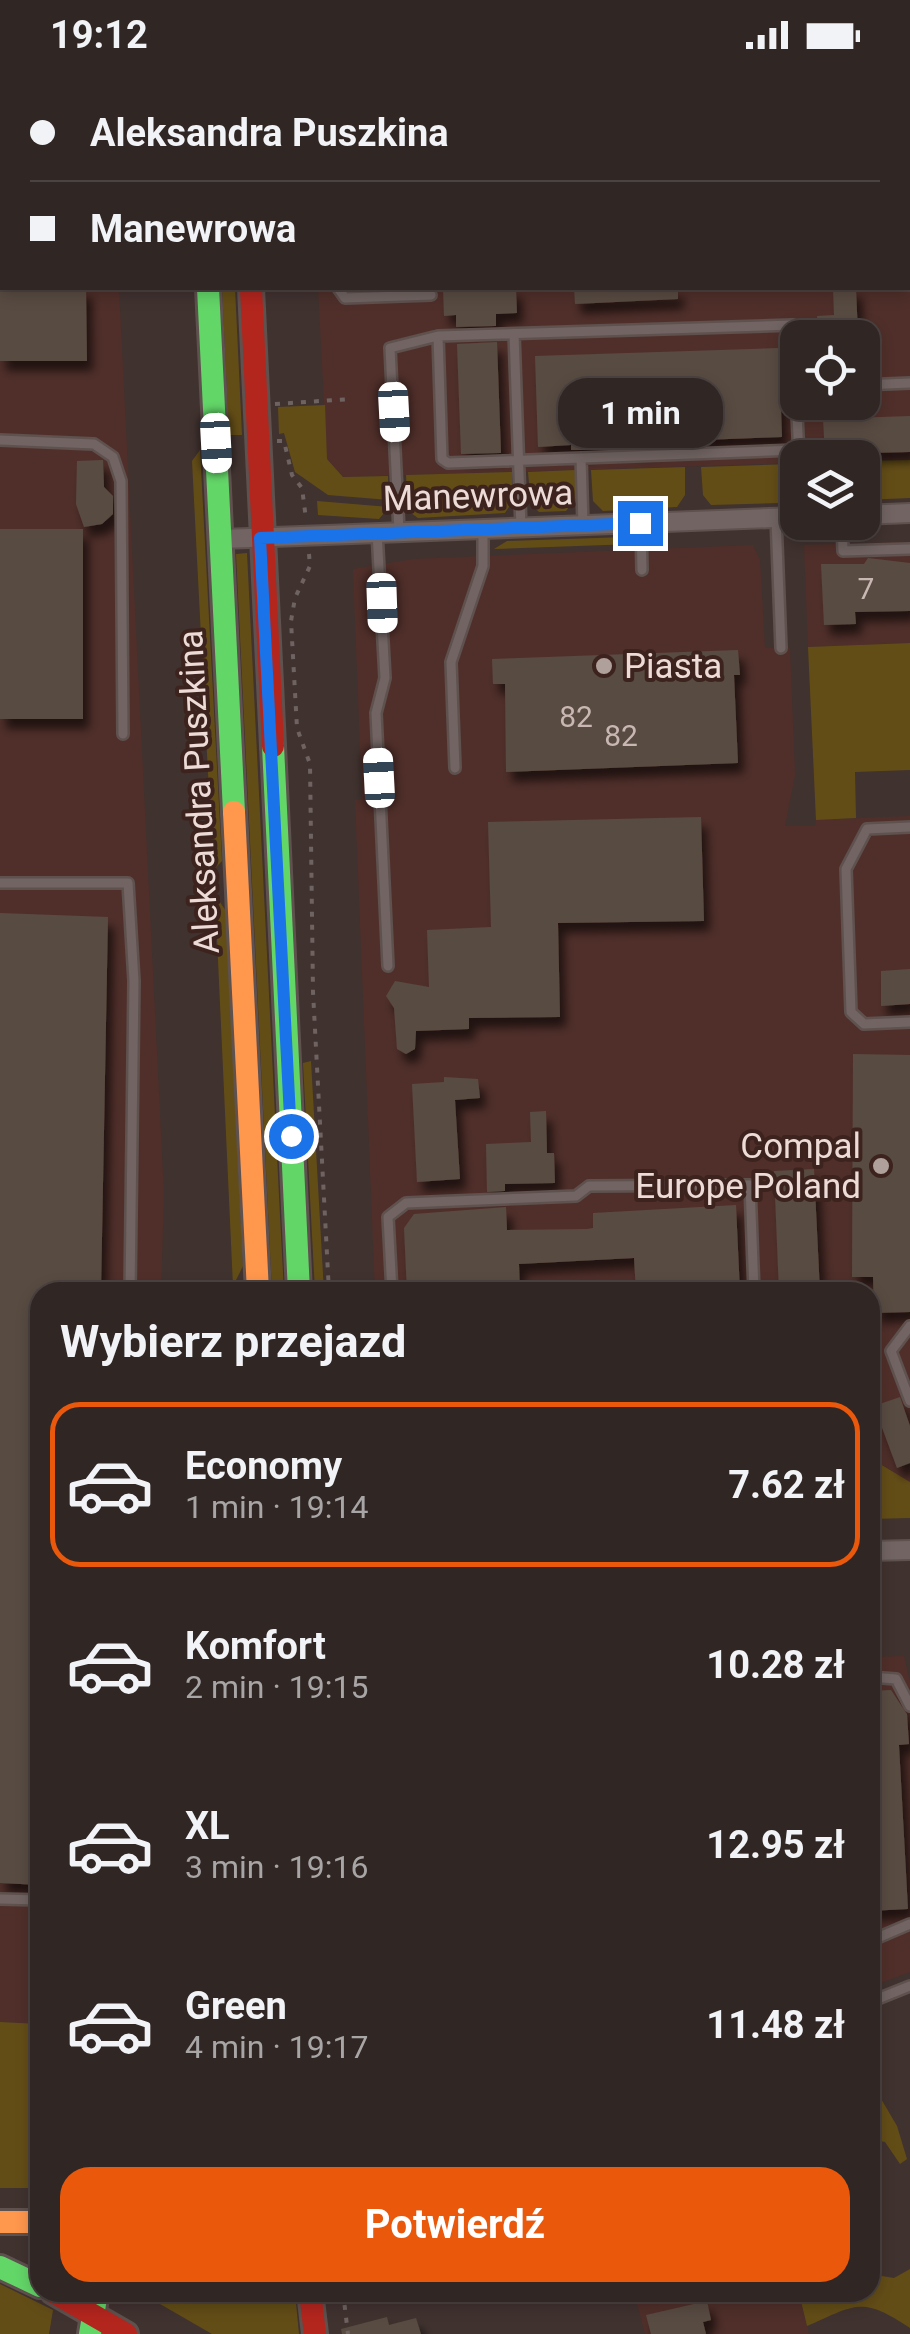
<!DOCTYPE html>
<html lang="pl">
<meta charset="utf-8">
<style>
:root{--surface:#302623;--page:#3c3230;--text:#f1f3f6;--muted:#a8a5a6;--line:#4b4341;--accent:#ea580c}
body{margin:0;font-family:Roboto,sans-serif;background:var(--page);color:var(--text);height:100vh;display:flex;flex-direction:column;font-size:38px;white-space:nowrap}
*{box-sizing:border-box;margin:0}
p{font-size:32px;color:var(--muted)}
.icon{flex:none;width:55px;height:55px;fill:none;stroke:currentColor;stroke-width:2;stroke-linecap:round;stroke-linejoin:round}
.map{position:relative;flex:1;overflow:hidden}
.sheet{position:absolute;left:30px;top:1212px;width:850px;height:1020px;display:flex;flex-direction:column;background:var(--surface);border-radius:30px;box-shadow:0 5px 15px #0003,0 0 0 2px var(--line)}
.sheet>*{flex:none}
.top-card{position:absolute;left:0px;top:0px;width:910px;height:220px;box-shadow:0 5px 15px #0003,0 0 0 2px var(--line);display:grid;align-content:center;height:220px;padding:0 30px;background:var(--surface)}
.fabs{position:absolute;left:780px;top:250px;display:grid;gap:20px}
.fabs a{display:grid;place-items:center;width:100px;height:100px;border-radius:20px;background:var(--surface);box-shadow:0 5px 15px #0003,0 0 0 2px var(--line);font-size:50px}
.end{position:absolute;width:45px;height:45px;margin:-22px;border:12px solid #1a73e8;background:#fff;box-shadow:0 0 0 5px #fff}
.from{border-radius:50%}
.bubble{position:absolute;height:70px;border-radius:30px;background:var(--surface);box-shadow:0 5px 15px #0003,0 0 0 2px var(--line);font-size:32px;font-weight:700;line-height:70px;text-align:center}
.car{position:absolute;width:30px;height:60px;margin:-30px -15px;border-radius:12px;box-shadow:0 0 8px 2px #0007;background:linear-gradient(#fff 24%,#345 0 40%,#fff 0 76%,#345 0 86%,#fff 0)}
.top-card b{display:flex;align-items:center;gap:35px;height:95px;font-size:38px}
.top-card b+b{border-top:2px solid var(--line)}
.top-card i{width:25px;height:25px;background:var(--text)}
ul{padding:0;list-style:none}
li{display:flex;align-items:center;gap:30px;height:165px;margin:0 20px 15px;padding:0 10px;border:5px solid transparent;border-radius:30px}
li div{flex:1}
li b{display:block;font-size:38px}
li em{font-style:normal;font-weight:700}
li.current{border-color:var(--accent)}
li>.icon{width:90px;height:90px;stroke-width:1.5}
h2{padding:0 30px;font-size:45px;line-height:120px}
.cta{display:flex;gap:20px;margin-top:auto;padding:20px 30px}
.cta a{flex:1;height:115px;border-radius:30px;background:var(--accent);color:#fff;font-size:40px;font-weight:700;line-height:115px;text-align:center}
.status{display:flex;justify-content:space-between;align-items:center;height:70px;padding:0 50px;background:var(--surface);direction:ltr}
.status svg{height:28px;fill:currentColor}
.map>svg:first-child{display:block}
</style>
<div class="status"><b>19:12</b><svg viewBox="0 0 49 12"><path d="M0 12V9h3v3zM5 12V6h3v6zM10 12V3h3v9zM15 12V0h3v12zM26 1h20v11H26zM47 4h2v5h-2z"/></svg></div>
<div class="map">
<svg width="910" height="2264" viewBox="0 0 910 2264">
<defs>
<filter id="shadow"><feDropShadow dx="6" dy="10" stdDeviation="5" flood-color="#0009"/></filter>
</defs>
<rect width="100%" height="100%" fill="#40322f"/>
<!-- built -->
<path fill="#502f2a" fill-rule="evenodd" d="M764 0H910V390L798 388 797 393 343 407 327 389 318 218H908V2ZM798 268H862V332H798Z
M0 69 2 218H119L164 1124 161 1222H40V1954L0 1952Z
M910 472V573L808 577 804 475Z
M753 475 760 490 765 578H790L795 705 785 756H815L816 750 910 746V1412L870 1388V1222H375L355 730 362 729 353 499 413 489Z
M904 1586 910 1612V1902L870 1917V1587Z
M634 2223H799L809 2264H645Z"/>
<!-- green -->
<path fill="#634d17" d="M222 218H235L242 365H229Z
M325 335 327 389 343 407 388 406 389 430 328 425 295 402 284 363 279 364 278 337Z
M200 380 222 791 213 800 192 391Z
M910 390V428L863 430V391Z
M791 394V422L781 433 711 435 703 425 701 397Z
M685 397V425L677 437 603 441 593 431 591 400Z
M575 400 576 428 566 441 539 442 531 434 528 402Z
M512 402V432L505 443 418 448 408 441 406 405Z
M317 431 389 437 379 449 318 445Z
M626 467 634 474 494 479 507 471Z
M247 483 280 1146 284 1222H272L236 484Z
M910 573V700L855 702 856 748 816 750 808 577Z
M215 825 226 841 243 1196 233 1216Z
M311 991 324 1222H315L303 993Z
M870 1388 910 1412V1448L870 1449Z
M0 1952 40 1954V2118H0Z
M870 2024 880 2027 897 2056 907 2089 900 2094 885 2072 870 2069Z
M910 2199V2258C862 2226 857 2234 807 2256L799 2223 870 2222V2204L894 2208Z
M0 2214 53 2240 49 2264H0Z
M141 2223H295L299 2264H212Z"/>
<!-- building -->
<path fill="#594b42" filter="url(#shadow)" d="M0 218H86L87 291H0Z
M443 218H516L517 243 496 244V256L456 257V245L444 246Z
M574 218H678V229L575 234Z
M833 218H856L858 265 818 267 817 246 834 245Z
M497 272 501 383 461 384 457 274Z
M779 278 782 367 651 372 652 377 635 378V373L588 375V380H571V375L538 377 535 286Z
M910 346V382L825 384 823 349Z
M103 390 104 417 113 426V444L102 454 84 457 76 434 77 391Z
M0 459H83V649H0Z
M868 488 910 493V541L855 542 856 554 824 555 821 494H864Z
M738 580 740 605H734L738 693 506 702 505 614H493L492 589Z
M701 747 704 851 558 853 560 947 469 948V959L416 961 415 979 406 984 397 979 394 938 386 926 395 911 429 917 427 860 491 857 488 752Z
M0 843 108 847 101 1222H40V1815L0 1813Z
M910 899V934L881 936V901Z
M853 984 910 985V1242L874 1243 873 1207H852Z
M444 1007 478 1009 480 1028 455 1030 460 1109 417 1112 412 1014 444 1012Z
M546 1041 547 1083H554L555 1113 505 1114V1121L487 1122 486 1074 531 1072 530 1042Z
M814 1099 820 1222H779L774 1101Z
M736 1135 740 1222H636L634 1188 519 1194 520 1222H407L404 1158 414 1144 506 1137 507 1160 587 1159 593 1158V1143Z
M900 1327 910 1356V1393L897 1398 874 1336Z
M891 1620 907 1644 909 1674 899 1675 908 1839 870 1841V1621Z
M707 2231 711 2250 703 2252 706 2264H651L646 2245Z
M387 2247 389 2255 416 2248 421 2264H342L341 2259Z"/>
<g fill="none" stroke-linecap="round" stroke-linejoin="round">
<!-- lane casing -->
<g stroke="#5e514e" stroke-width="14">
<path id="lane" d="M39 0 40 2
M752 0 753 2
M338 218 345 228 431 225
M514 264 521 458
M438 266 442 389 448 393 798 380
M862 315 910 313
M0 370 94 374 113 387 121 411 123 664
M581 388 583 455
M776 448 781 578
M842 452 843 481 910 479
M641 453 642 500
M399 461 390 278 438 266 793 255 799 388
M377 462 385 608 376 643 388 896
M455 698 451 592 483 496V459
M910 757 867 759 846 799 851 942 864 954 910 952
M0 813H128L134 911 130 1222
M392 1222 388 1147 406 1133 576 1126 589 1116 750 1115 754 1222
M910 1256 891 1281 910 1331
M870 1607 896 1609 910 1636
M0 1829 40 1830
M870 1871 910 1854
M870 1932 910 1916"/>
</g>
<!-- street casing -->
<g stroke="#5e514e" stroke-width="22">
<path id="street" d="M172 0 188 2
M131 2 158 0
M613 2 615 0
M640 2 718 0
M0 20H2
M862 445 910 443
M221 469 798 447
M870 1481 910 1480"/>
</g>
<!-- fast casing -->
<g stroke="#5e514e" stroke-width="28">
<path id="fast" d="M197 0V2
M208 218 234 742
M273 676 299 1222
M0 2197 40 2216
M90 2264 97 2222"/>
</g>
<!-- slow casing -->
<g stroke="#5e514e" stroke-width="28">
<path id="slow" d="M234 742 258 1222
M0 2152H40"/>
</g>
<!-- jam casing -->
<g stroke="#5e514e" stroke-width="28">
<path id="jam" d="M240 0V2
M251 218 273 676
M53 2222 126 2264
M310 2222 315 2264"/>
</g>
<!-- path -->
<path stroke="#6e6361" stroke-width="4" stroke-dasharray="5 8" stroke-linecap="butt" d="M0 53H2
M275 334 351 329
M277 371H284L292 405 302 418 306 449
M309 484 310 496 295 528 291 551 297 658 310 694 313 922 329 1222
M343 2222 348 2264"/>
<!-- lane -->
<use href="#lane" stroke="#716462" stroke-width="9"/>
<!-- street -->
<use href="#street" stroke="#716462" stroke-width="18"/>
<!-- fast -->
<use href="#fast" stroke="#63d668" stroke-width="22"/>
<!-- slow -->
<use href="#slow" stroke="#ff974d" stroke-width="22"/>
<!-- jam -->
<use href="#jam" stroke="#b3261e" stroke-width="22"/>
</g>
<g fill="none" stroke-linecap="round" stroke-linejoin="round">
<!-- route -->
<path stroke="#1a73e8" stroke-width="12" d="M291 1066 260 468 640 453"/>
</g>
<!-- markers -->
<g fill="#b0a09c" stroke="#3d231e" stroke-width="4">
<circle cx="604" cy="596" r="10"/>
<circle cx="881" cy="1096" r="10"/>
</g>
<g text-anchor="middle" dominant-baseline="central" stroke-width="8" stroke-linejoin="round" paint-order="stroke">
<!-- number labels -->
<g font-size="30" fill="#c8b7b2">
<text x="866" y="518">7</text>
<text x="576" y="646">82</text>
<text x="621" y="665">82</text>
</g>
<!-- street labels -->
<g font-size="35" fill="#eddbd7" stroke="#3d231e">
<text transform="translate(478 426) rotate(-2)">Manewrowa</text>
<text transform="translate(199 722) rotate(-93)">Aleksandra Puszkina</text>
</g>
<!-- poi labels -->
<g font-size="35" fill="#eddbd7" stroke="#3d231e" text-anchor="start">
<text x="624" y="596">Piasta</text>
<text x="861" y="1076" text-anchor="end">Compal<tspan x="861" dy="40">Europe Poland</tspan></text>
</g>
</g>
</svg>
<div class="fabs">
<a><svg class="icon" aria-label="locate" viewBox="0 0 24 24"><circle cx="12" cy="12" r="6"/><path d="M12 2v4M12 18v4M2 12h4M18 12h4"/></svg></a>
<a><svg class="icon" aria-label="layers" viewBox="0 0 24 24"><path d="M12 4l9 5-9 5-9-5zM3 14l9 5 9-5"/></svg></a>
</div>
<i class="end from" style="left:291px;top:1066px"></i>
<i class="end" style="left:640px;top:453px"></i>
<div class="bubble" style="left:558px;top:308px;width:165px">1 min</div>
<i class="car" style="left:394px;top:342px;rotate:177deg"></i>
<i class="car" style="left:216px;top:373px;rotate:177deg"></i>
<i class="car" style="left:382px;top:533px;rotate:178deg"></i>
<i class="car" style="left:379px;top:708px;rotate:357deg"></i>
<div class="top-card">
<b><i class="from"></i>Aleksandra Puszkina</b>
<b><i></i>Manewrowa</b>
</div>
<section class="sheet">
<h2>Wybierz przejazd</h2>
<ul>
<li class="current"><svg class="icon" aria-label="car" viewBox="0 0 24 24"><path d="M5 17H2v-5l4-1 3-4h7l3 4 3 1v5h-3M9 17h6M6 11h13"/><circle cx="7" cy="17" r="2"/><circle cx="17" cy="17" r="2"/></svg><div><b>Economy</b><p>1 min · 19:14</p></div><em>7.62 zł</em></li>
<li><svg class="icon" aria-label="car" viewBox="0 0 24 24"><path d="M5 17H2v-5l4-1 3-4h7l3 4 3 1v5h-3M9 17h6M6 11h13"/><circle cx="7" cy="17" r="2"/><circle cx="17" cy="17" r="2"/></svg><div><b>Komfort</b><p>2 min · 19:15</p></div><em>10.28 zł</em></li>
<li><svg class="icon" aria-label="car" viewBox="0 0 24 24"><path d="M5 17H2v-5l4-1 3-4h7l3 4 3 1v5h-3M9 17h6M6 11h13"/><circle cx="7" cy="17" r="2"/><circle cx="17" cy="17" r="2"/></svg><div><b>XL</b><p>3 min · 19:16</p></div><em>12.95 zł</em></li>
<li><svg class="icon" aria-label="car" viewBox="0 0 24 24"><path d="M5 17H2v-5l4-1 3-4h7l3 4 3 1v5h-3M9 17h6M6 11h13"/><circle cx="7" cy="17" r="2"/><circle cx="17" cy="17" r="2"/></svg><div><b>Green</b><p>4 min · 19:17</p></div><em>11.48 zł</em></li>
</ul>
<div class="cta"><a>Potwierdź</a></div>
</section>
</div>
